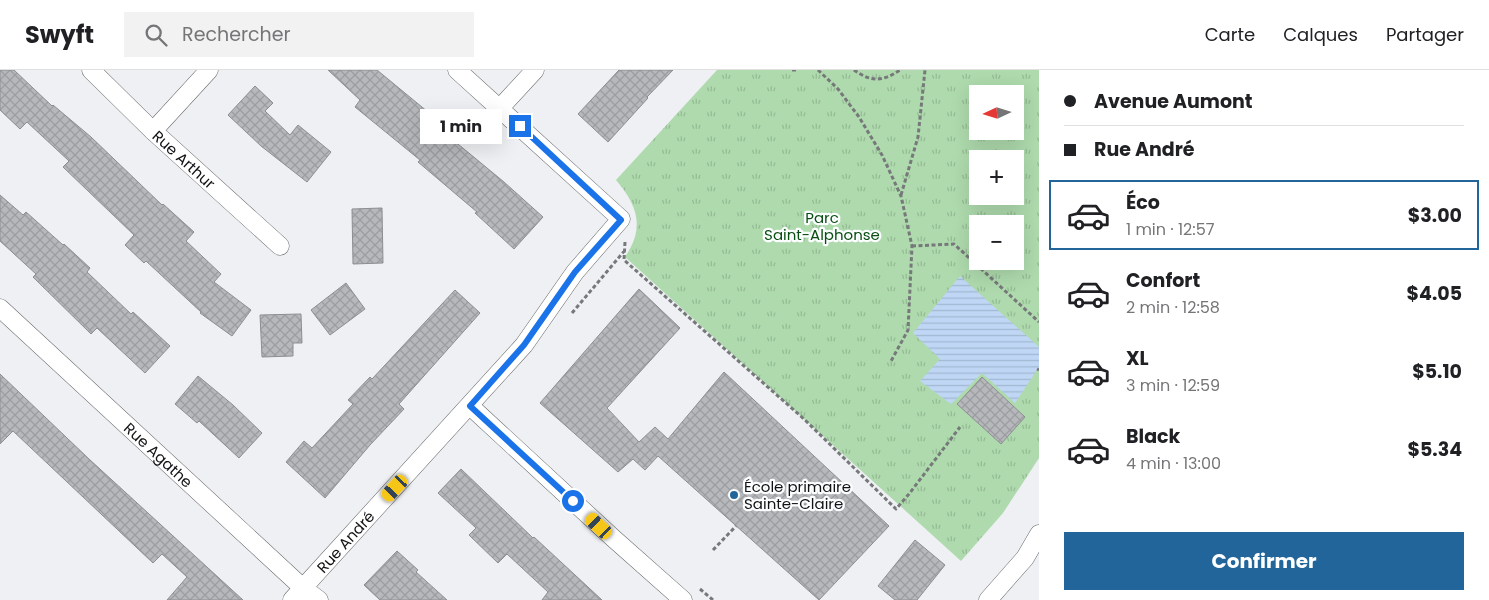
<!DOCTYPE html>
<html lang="fr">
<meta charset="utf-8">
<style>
:root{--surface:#fff;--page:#f2f2f2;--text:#202124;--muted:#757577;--line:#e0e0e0;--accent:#22659a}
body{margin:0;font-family:Poppins,sans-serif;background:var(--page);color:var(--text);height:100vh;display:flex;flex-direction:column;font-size:19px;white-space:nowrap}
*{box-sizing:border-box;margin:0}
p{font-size:16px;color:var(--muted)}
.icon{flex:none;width:28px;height:28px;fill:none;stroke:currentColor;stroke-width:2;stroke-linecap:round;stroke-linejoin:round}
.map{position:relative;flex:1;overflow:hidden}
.details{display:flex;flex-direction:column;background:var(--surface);width:450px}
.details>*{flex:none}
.hud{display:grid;align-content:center;height:110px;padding:0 25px;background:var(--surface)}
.needle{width:32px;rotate:266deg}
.fabs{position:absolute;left:969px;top:15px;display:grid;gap:10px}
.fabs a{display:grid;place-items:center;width:55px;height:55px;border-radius:0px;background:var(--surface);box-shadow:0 5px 20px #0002;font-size:25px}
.end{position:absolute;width:22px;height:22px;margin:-11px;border:6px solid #1a73e8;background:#fff;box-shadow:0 0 0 2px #fff}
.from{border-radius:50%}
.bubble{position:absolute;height:35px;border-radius:0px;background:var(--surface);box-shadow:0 5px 20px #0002;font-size:16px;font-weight:700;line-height:35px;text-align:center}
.car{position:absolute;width:15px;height:30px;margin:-15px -8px;border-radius:6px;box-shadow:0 0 4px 1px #0007;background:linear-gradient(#f5c518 24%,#345 0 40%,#f5c518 0 76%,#345 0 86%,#f5c518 0)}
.hud b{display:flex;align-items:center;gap:18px;height:48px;font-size:19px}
.hud b+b{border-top:1px solid var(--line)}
.hud i{width:12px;height:12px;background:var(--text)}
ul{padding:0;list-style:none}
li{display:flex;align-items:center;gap:15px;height:70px;margin:0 10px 8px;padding:0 15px;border:2px solid transparent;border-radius:0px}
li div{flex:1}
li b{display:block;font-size:19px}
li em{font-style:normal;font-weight:700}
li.current{border-color:var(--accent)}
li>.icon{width:45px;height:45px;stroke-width:1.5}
.primary-button{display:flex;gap:10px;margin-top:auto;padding:10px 25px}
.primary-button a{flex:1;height:58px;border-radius:0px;background:var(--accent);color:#fff;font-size:20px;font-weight:700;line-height:58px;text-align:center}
header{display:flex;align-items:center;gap:30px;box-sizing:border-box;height:70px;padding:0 25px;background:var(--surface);border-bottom:1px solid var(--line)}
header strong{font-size:24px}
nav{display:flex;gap:28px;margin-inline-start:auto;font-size:18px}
.search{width:350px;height:45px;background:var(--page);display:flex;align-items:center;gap:12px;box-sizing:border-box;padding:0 18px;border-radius:0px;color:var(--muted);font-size:19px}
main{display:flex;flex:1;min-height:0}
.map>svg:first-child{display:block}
</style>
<header>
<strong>Swyft</strong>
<div class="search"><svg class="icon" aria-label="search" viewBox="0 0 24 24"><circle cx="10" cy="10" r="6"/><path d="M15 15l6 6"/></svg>Rechercher</div>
<nav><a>Carte</a><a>Calques</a><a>Partager</a></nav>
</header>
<main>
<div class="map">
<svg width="1039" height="530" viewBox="0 0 1039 530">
<defs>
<pattern id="park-tufts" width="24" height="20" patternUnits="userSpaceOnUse" patternTransform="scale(1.25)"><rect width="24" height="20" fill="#aedaad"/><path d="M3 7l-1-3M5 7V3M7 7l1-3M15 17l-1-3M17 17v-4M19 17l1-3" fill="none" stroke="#95ba94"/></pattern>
<pattern id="water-rules" width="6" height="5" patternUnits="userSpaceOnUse" patternTransform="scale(1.25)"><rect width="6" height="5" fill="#bfd7f5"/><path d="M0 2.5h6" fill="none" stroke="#a3b8d1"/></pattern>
<pattern id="building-cross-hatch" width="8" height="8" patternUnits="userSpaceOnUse" patternTransform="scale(1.25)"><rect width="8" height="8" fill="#b6b8bb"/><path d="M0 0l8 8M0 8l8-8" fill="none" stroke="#9b9da0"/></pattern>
</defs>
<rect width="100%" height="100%" fill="#eef0f3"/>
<!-- park -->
<path fill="url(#park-tufts)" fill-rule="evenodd" d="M717 0H1039V388L1003 443 961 491 625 187C645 158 638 136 616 110ZM978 24H1015V61H978ZM978 89H1015V126H978ZM978 154H1015V191H978Z"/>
<!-- water -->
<path fill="url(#water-rules)" d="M960 206 1039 277V297L1015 333 982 303 951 334 920 311 940 289 913 263Z"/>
<!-- building -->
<path fill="url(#building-cross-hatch)" stroke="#8c8f91" d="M0 0H14L52 36 53 35 91 67 162 135 163 134 194 162 186 171 221 204 214 212 251 240 232 266 200 243 201 242 146 191 144 193 125 175 134 165 63 97 69 91 27 52 20 59 0 40Z
M328 0H377L428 42 424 46 504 112 543 147 514 179 475 143 477 142 418 92 420 90 355 37 360 30Z
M619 0H673L647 27 648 28 608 72 578 44Z
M255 16 273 33 265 41 290 65 298 55 331 82 307 112 261 76 228 45Z
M0 125 23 145 26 142 63 175 64 174 90 198 87 202 131 244 133 242 170 276 145 303 97 258 91 264 33 207 36 204 0 171Z
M382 138 383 193 353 194 352 139Z
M346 213 365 239 330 265 311 240Z
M639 219 680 258 607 338 639 372 655 357 668 369 724 302 889 456 819 530 658 386 645 400 633 389 618 402 540 333Z
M455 220 480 243 399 334 404 339 370 375 325 428 286 392 304 371 312 378 353 334 348 330 370 307 372 309Z
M301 244 302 273H293V286L262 287 260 245Z
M0 304 89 389 243 530H167L187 507 162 484 153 493 13 361 0 374Z
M198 306 233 335 262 363 239 388 199 351 197 353 175 334Z
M982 307 1025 347 1001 374 957 334Z
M461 399 533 468 534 467 602 530H542L548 522 507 484 498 493 469 465 476 458 438 423Z
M915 470 945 495 917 530H895L878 516Z
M397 481 418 500 416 502 447 530H380L364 515Z"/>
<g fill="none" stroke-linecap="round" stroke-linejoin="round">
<!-- minor casing -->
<g stroke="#67696b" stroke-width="19">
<g id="minor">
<path id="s1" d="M91 0 153 61 280 176"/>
<path d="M500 38 535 0"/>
<path d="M153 61 209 0"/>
<path id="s2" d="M0 238 303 518 319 530"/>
<path d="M470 336 613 468 683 530"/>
<path id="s3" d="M292 530 524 275 575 202 621 149 457 0"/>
<path d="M988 530 1025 488 1039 464"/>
</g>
</g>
<!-- path -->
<path stroke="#76787a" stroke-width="3" stroke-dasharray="4 2.5" stroke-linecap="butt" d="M792 0H798
M818 0 838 19 859 47 882 85 901 126 912 176 908 260 890 293
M854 0C871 12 882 12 900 0
M901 125 918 67 925 0
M625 172 624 190 804 349 896 439 909 424 960 357
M912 176 954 174 1039 252
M572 243 626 179
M1037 299 1039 300
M713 480 736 456
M700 519 713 530"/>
<!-- minor -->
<use href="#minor" stroke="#fff" stroke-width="18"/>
</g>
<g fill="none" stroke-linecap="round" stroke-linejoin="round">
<!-- route -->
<path stroke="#1a73e8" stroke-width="6" d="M520 56 621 150 575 202 524 275 470 336 573 431"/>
</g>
<!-- markers -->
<circle fill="#22659a" stroke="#fcfdff" stroke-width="2" cx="734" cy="425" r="5"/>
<g text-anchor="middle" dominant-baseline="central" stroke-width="4.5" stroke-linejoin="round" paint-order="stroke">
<!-- street labels -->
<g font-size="15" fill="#111213" stroke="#fcfdff">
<text stroke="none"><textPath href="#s1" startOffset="129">Rue Arthur</textPath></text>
<text stroke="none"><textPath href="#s2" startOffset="216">Rue Agathe</textPath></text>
<text stroke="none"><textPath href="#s3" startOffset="79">Rue André</textPath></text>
</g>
<!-- park labels -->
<g font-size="15" fill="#094f12" stroke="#fcfdff">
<text x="822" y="147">Parc<tspan x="822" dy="17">Saint-Alphonse</tspan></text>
</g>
<!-- poi labels -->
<g font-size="15" fill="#111213" stroke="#fcfdff" text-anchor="start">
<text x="744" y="416">École primaire<tspan x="744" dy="17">Sainte-Claire</tspan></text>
</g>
</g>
</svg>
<div class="fabs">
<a><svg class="needle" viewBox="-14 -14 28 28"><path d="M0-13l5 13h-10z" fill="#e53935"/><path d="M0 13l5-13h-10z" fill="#757577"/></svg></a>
<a>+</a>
<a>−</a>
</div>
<i class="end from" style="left:573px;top:431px"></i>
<i class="end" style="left:520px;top:56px"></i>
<div class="bubble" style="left:420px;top:39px;width:82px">1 min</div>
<i class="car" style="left:395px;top:418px;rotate:223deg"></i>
<i class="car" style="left:599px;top:456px;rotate:313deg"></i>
</div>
<section class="details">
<div class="hud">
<b><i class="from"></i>Avenue Aumont</b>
<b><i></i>Rue André</b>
</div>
<ul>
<li class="current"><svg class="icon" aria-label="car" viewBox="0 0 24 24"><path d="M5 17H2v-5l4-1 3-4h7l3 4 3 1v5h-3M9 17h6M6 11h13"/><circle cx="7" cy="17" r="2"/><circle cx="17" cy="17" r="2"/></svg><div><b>Éco</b><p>1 min · 12:57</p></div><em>$3.00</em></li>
<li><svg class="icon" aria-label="car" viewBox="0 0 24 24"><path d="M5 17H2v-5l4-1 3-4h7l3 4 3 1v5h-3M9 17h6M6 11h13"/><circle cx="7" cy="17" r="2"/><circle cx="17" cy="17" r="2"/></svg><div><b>Confort</b><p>2 min · 12:58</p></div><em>$4.05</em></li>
<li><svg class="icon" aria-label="car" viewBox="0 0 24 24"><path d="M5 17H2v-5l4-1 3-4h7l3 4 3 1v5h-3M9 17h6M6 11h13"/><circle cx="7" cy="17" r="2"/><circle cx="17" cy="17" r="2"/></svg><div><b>XL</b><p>3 min · 12:59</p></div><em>$5.10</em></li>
<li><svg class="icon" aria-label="car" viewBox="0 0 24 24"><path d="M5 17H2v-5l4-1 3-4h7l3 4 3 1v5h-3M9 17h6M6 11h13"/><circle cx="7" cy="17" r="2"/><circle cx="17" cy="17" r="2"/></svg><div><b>Black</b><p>4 min · 13:00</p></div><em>$5.34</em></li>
</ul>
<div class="primary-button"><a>Confirmer</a></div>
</section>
</main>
